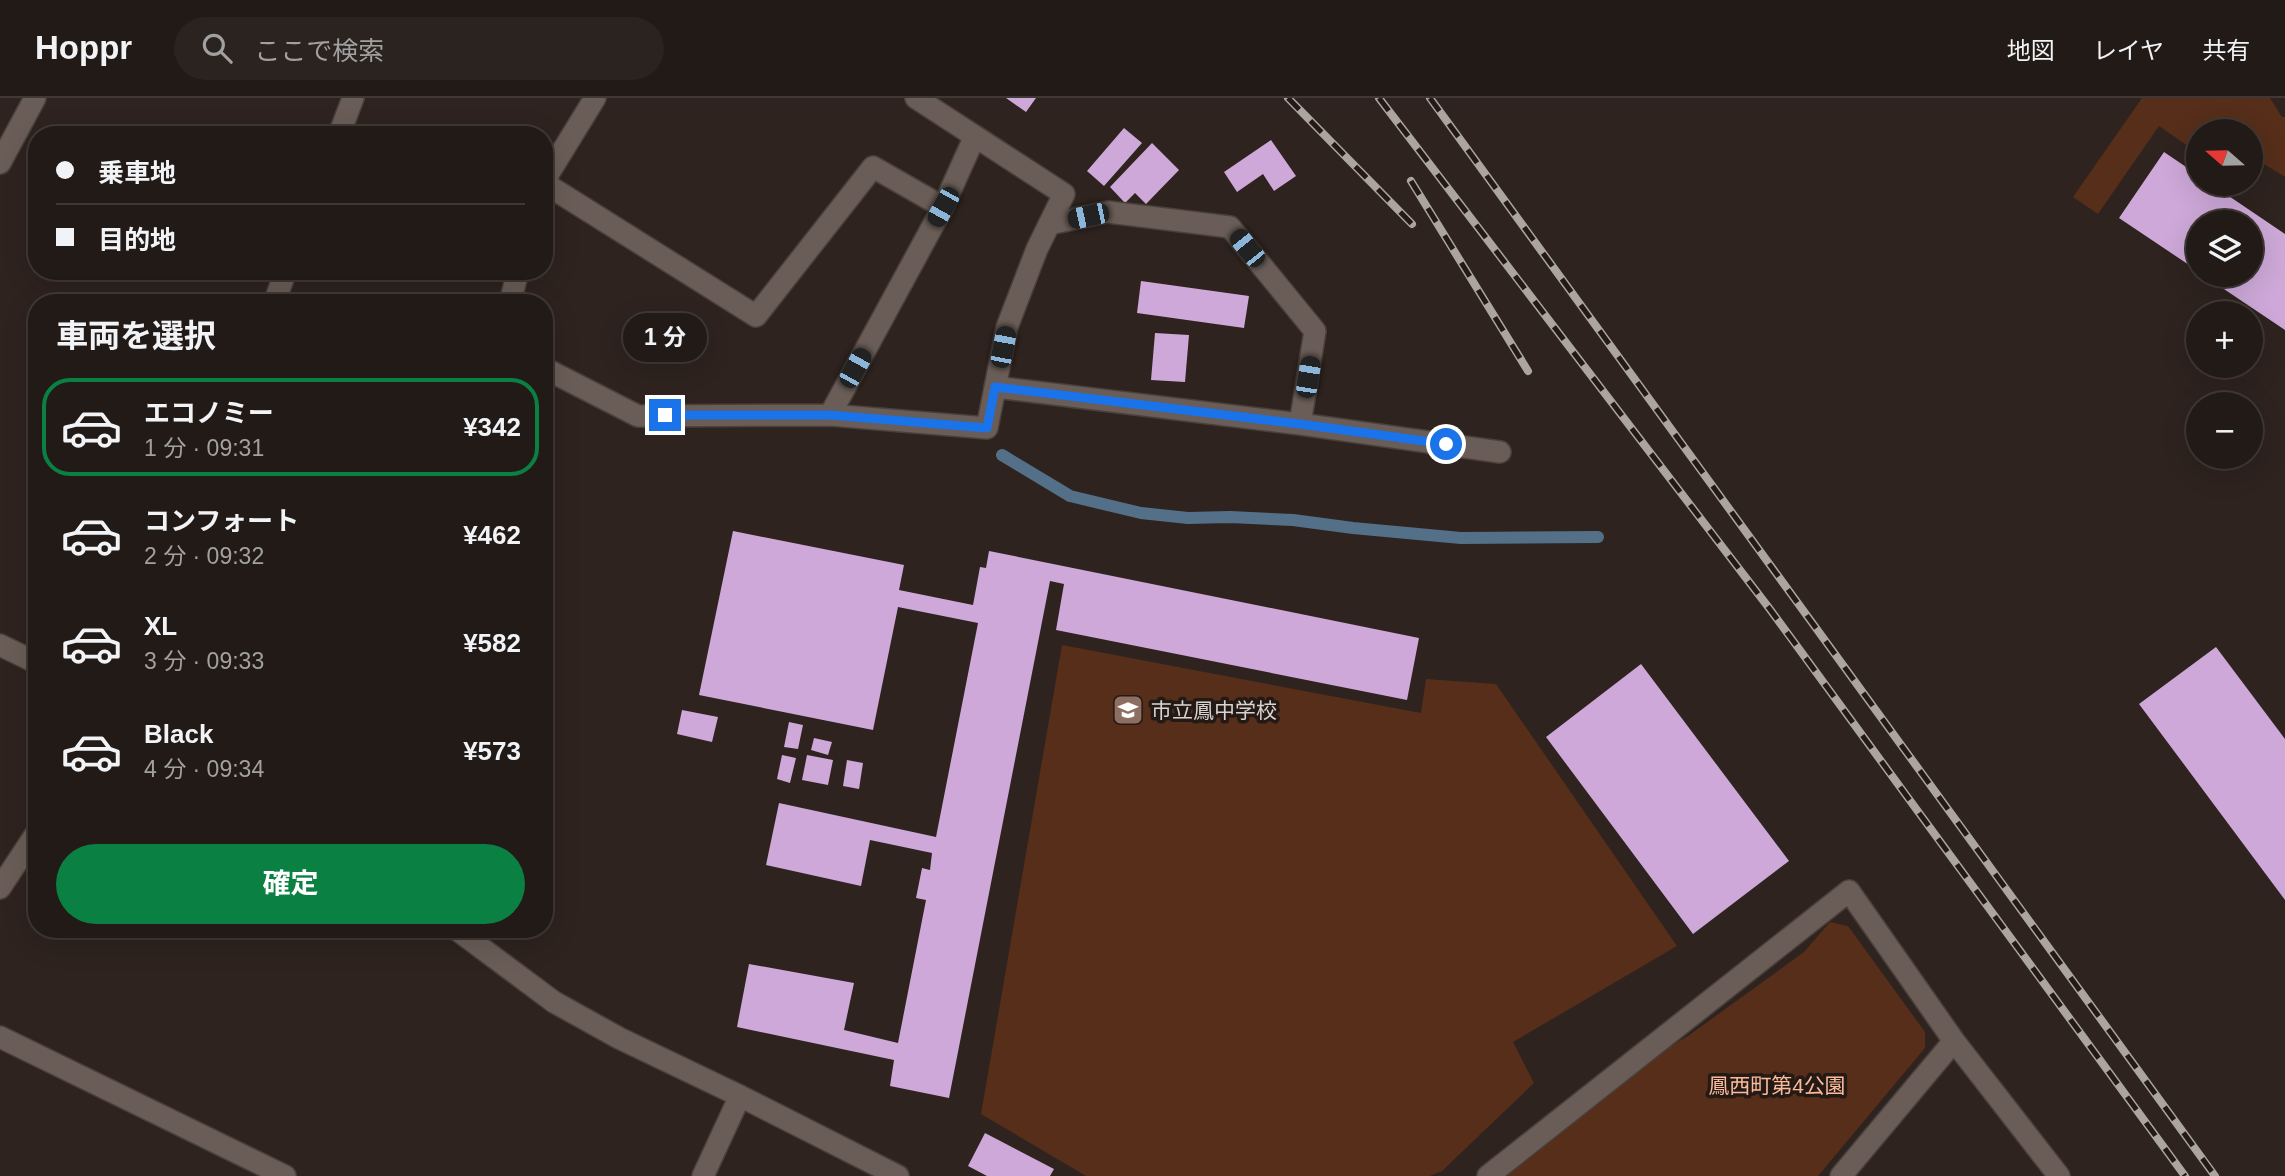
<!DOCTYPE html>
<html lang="ja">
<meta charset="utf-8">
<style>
:root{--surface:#221a16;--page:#2a231f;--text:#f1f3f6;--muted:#a2a1a1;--line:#3f3835;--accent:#0b8043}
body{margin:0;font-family:Helvetica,"Noto Sans JP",sans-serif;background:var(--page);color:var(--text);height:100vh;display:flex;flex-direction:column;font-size:26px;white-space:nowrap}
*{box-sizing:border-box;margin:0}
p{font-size:23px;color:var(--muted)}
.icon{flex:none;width:38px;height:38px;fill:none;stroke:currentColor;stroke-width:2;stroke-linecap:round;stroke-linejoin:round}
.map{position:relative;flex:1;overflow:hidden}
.panel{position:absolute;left:28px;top:196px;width:525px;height:644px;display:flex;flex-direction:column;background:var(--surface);border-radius:28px;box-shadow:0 7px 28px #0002,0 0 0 2px var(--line)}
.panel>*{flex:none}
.guide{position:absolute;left:28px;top:28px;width:525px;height:154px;border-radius:28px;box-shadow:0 7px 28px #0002,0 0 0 2px var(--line);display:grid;align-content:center;height:154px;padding:0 28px;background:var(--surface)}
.needle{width:46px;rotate:290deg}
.fabs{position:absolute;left:2186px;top:21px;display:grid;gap:14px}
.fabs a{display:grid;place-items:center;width:77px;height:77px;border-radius:50%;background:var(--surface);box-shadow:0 7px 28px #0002,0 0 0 2px var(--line);font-size:35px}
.end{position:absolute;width:32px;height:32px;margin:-16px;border:9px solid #1a73e8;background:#fff;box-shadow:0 0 0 4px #fff}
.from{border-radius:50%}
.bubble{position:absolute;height:49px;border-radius:24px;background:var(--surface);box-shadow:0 7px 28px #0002,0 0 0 2px var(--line);font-size:23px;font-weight:700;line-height:49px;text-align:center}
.car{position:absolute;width:21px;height:42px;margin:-21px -10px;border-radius:9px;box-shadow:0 0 5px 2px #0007;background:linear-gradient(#222 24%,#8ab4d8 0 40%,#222 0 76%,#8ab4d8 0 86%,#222 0)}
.guide b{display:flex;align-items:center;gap:24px;height:66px;font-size:26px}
.guide b+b{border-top:2px solid var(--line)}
.guide i{width:18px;height:18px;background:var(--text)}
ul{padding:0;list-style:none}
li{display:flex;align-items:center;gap:21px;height:98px;margin:0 14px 10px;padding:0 14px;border:4px solid transparent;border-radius:28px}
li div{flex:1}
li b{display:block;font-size:26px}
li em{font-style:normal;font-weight:700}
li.on{border-color:var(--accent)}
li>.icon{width:63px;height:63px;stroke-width:1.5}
h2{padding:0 28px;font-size:32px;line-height:84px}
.primary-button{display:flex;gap:14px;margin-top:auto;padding:14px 28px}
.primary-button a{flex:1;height:80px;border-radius:42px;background:var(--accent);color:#fff;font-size:28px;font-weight:700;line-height:80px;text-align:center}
header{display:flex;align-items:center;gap:42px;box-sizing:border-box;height:98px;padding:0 35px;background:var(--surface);border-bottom:2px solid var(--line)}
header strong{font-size:33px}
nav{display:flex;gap:38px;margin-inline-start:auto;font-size:24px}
.search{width:490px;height:63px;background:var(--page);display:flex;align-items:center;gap:18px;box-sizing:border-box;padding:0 24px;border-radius:38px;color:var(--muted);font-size:26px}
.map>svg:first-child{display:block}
</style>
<header>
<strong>Hoppr</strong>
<div class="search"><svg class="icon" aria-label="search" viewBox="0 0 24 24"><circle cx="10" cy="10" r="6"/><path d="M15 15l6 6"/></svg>ここで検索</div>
<nav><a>地図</a><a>レイヤ</a><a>共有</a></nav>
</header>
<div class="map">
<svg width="2285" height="1078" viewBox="0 0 2285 1078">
<rect width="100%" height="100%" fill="#2e231e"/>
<!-- green -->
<path fill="#562e1a" d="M2142 0H2270L2282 19H2285V79L2251 58 2250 33H2198V55L2159 28 2098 116 2073 99Z
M1062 547 1421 615 1426 581 1496 586 1677 848 1513 944 1534 985 1442 1073 1430 1078H1086L981 1016Z
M1830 824 1848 828 1925 934V950L1818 1078H1503L1632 970 1688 938 1804 854Z"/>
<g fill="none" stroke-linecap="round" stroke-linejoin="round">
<!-- stream -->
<path stroke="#537088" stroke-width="12" d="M1002 357 1070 398 1141 415 1188 420 1230 419 1293 422 1353 430 1461 440 1598 439"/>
</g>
<!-- building -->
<path fill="#cda8d8" d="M1006 0H1036L1026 14Z
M1124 30 1142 45 1104 88 1087 73Z
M1271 42 1296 78 1274 93 1263 76 1237 94 1224 74Z
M1152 45 1179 72 1146 106 1135 95 1125 105 1110 89Z
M2164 54 2198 77V86H2211L2285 136V232L2203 177H2250V124H2198V173L2119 120Z
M1141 183 1249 198 1244 230 1137 215Z
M1155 235 1189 237 1185 284 1151 282Z
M733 433 904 467 899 492 973 507 980 469 986 470 989 453 1419 540 1407 602 1056 532 1064 486 1050 483 949 1000 890 988 894 962 737 929 749 866 854 885 844 932 898 945 926 802 916 800 922 770 930 772 932 755 870 742 861 788 766 767 779 705 936 739 978 525 898 509 873 632 699 597Z
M2216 549 2285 641V802L2139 606Z
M1641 566 1789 763 1693 836 1546 639Z
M682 612 718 619 712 644 677 636Z
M789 624 803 627 798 651 784 649Z
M814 640 832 644 828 657 811 652Z
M782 657 796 660 790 685 777 681Z
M807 657 833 662 828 687 802 682Z
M847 662 863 665 859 691 843 688Z
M985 1035 1054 1071 1050 1078H987L968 1068Z"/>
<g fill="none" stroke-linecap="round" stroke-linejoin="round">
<!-- minor casing -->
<g stroke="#49403c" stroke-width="24">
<path id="minor" d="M339 37 353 0
M0 65 35 0
M544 83 595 0
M544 85 756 218 873 69 943 109
M1049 126 1108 114 1230 129 1315 233 1300 326
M274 205 286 173
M510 205 518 173
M544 270 638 318 830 317 943 109 975 38
M995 289 1300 326 1500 354
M830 317 987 330 1007 229 1037 151 1064 96 916 0
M0 547 37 565
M0 790 37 734
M456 831 554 904 619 940 740 998 898 1078
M0 939 285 1078
M703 1078 740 998
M1488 1078 1849 793 1954 943 2059 1078
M1841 1078 1954 943"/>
</g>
<!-- minor -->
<use href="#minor" stroke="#6a5d57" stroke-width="21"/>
<!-- rail casing -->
<g stroke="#aca49f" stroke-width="8">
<path id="rail" d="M1288 0 1412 126
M1379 0 1769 510 2185 1078
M1430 0 2215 1078
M1411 83 1528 273"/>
</g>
<!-- rail -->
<use href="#rail" stroke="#241a15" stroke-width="5" stroke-dasharray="16" stroke-linecap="butt"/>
</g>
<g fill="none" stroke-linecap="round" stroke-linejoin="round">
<!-- route -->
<path stroke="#1a73e8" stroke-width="9" d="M665 317H830L987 330 995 289 1300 326 1446 346"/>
</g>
<!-- icons -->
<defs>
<g id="school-square" transform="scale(1.575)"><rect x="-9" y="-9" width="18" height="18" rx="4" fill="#8d6e63" stroke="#241a15"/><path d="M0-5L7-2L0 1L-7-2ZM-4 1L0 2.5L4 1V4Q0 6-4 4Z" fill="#fff"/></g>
</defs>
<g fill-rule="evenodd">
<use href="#school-square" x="1128" y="612"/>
</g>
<g text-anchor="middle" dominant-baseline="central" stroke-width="7" stroke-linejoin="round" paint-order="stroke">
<!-- poi labels -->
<g font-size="21" fill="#dad3cf" stroke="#241a15" text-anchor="start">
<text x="1151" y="612">市立鳳中学校</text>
</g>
<!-- park labels -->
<g font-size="21" fill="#faba9a" stroke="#241a15">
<text x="1777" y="987">鳳西町第4公園</text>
</g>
</g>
</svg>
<div class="fabs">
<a><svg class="needle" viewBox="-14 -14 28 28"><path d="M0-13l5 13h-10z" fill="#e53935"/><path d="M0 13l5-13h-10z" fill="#a2a1a1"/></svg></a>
<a><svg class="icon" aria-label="layers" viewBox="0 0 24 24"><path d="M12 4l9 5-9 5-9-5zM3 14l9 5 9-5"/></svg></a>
<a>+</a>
<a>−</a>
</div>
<i class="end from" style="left:1446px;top:346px"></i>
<i class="end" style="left:665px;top:317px"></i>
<div class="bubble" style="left:623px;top:215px;width:84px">1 分</div>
<i class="car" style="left:943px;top:109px;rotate:209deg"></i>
<i class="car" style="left:1088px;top:118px;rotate:258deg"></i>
<i class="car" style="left:1247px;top:150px;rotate:321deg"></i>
<i class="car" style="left:1003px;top:249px;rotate:11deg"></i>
<i class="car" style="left:855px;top:270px;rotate:29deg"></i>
<i class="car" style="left:1308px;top:279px;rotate:9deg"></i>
<div class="guide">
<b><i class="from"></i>乗車地</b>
<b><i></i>目的地</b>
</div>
<section class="panel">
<h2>車両を選択</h2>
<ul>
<li class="on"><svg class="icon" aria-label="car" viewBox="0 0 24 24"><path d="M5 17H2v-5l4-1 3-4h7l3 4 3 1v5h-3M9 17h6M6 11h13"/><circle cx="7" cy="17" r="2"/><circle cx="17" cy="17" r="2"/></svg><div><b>エコノミー</b><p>1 分 · 09:31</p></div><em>¥342</em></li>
<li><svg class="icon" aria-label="car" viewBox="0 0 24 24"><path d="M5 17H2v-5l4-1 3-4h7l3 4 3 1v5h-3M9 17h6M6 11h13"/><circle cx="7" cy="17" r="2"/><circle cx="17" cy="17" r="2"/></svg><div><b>コンフォート</b><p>2 分 · 09:32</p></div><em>¥462</em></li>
<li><svg class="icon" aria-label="car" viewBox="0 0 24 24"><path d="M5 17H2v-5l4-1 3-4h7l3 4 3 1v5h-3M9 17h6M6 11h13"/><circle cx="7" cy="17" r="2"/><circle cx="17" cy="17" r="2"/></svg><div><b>XL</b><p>3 分 · 09:33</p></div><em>¥582</em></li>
<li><svg class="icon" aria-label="car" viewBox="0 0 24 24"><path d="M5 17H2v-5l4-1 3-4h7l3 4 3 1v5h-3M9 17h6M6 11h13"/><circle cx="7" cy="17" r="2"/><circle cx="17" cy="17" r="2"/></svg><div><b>Black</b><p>4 分 · 09:34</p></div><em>¥573</em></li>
</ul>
<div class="primary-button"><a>確定</a></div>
</section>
</div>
